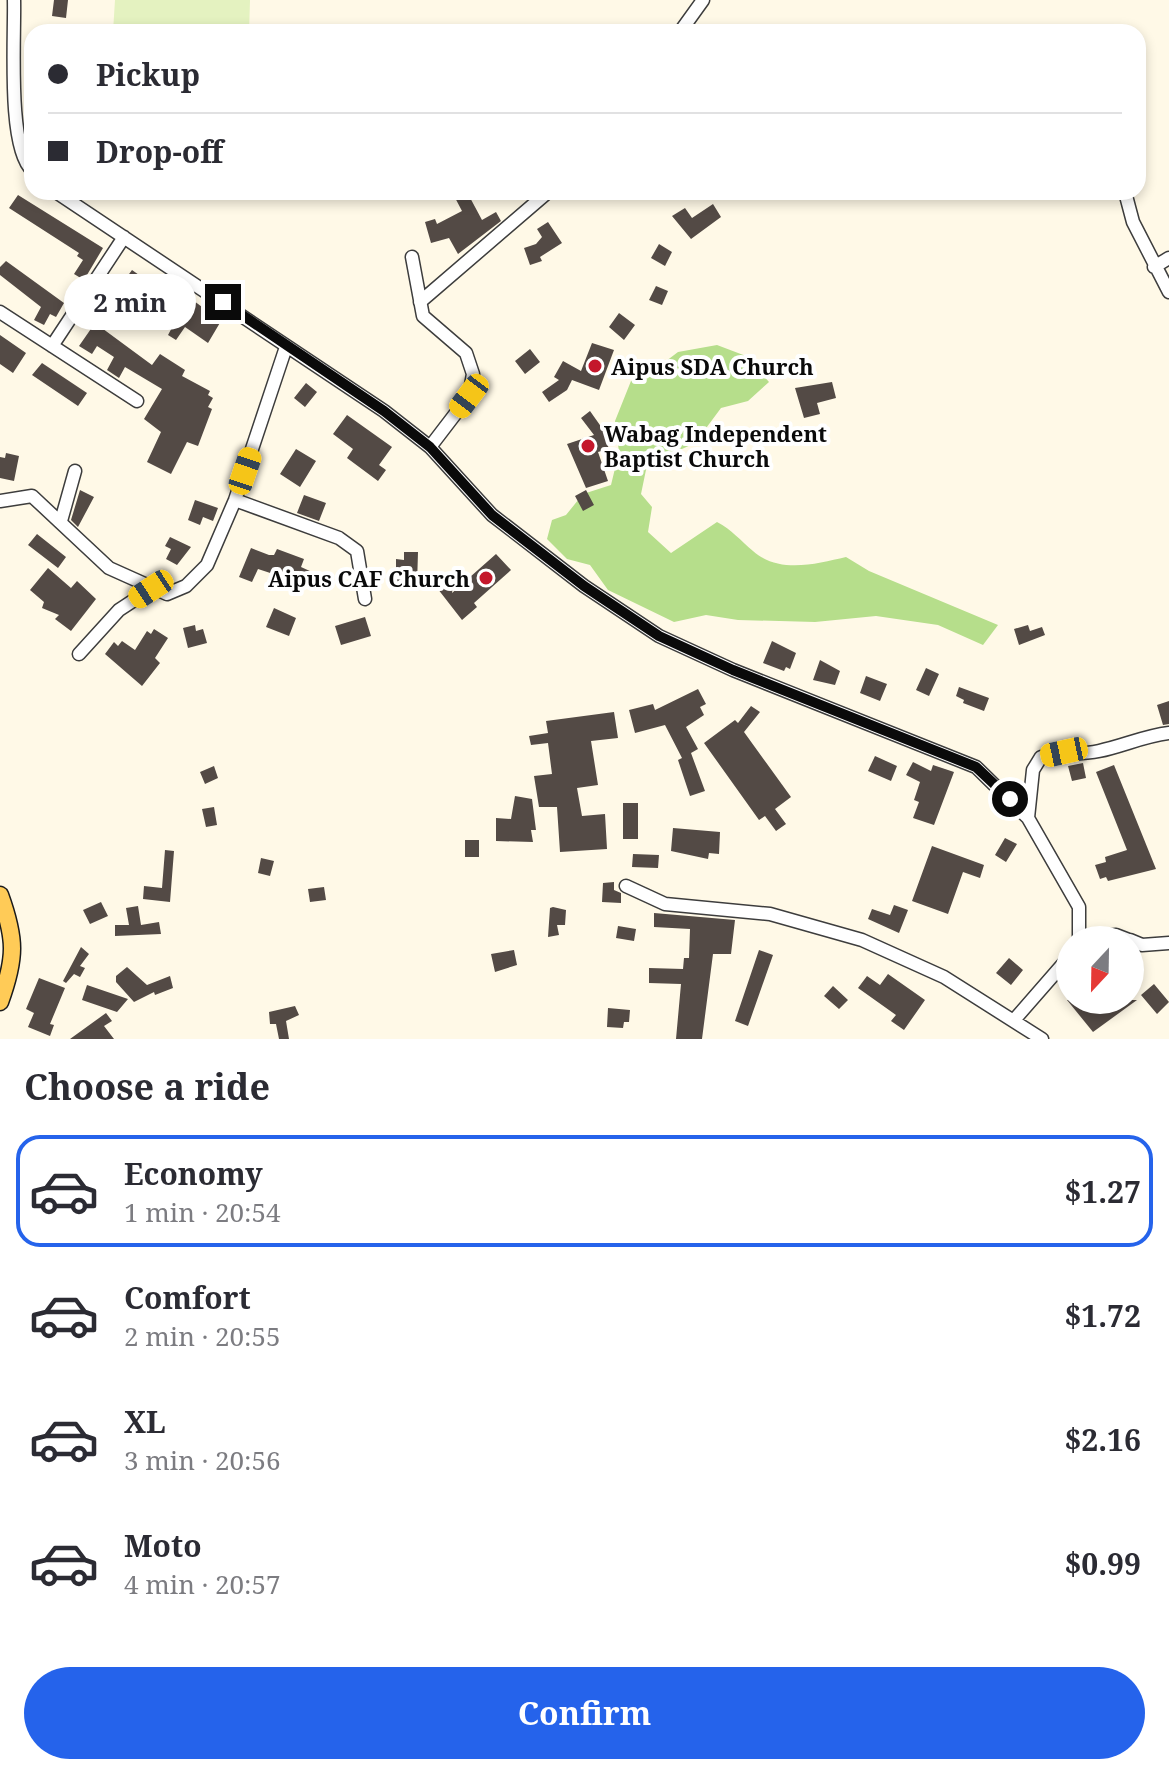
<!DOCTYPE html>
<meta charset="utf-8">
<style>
:root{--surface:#fff;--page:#f2f2f3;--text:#2b2b33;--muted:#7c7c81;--line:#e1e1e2;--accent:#2563eb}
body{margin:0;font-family:"Noto Serif",serif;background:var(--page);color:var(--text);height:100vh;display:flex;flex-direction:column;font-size:30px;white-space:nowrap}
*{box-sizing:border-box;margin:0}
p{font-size:26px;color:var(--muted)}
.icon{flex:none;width:44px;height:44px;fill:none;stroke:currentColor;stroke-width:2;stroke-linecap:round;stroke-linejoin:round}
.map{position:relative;height:1039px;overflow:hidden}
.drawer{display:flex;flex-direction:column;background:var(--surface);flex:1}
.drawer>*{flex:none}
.guide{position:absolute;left:24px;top:24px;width:1122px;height:176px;border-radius:24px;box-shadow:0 4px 12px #0003;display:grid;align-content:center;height:176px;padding:0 24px;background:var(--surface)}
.needle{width:52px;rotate:202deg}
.controls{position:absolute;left:1056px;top:926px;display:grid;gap:16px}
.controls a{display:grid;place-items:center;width:88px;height:88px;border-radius:50%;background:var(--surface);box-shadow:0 4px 12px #0003;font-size:40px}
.end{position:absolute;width:36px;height:36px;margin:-18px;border:10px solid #0a0a0a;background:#fff;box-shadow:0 0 0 4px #fff}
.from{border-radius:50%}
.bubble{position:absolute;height:56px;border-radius:28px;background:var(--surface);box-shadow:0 4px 12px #0003;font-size:26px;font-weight:700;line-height:56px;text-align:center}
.car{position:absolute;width:24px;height:48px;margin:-24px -12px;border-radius:10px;box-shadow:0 0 6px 2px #0007;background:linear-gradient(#f5c518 24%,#345 0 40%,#f5c518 0 76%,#345 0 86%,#f5c518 0)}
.guide b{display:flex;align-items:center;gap:28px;height:76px;font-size:30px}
.guide b+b{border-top:2px solid var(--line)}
.guide i{width:20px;height:20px;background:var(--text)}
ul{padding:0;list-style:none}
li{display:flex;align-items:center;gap:24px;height:112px;margin:0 16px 12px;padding:0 8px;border:4px solid transparent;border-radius:24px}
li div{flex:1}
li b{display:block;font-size:30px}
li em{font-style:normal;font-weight:700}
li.selected{border-color:var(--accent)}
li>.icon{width:72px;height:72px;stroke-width:1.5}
h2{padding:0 24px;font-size:36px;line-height:96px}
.primary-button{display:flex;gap:16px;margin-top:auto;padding:16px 24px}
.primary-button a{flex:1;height:92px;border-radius:48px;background:var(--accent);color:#fff;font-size:32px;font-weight:700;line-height:92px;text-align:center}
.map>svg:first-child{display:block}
</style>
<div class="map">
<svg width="1169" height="1039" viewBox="0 0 1169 1039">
<rect width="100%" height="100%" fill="#fff9e7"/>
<!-- forest -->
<path fill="#b6de8b" d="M717 345 746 356 769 382 748 401 721 408 695 443 647 465 641 494 652 507 648 532 671 553 717 522C732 530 740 540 753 551 779 574 816 564 846 557L869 571 998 625 983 645 938 625 876 616 815 622 738 620 706 615 674 622 608 590 590 565 567 559 547 539 552 520 566 515 583 494 611 485 619 452 615 421 631 381 649 374 678 352Z"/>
<!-- pitch -->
<path fill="#e4f2c0" d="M115 0H250L249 32H113Z"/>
<!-- building -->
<path fill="#534a45" d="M54 0H68L66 18 52 16Z
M452 192H467L482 220 496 212 501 221 458 254 449 238 431 243 425 222 435 219 437 224 462 211Z
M18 195 103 248 84 280 74 274 83 260 77 256 79 253 9 208Z
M713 204 721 217 691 239 672 216 685 208 692 218Z
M548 222 562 243 540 257 542 261 530 265 524 248 536 244 542 237 537 229Z
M659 244 672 252 665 266 651 258Z
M6 261 64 303 56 317 50 314 44 325 34 320 41 307 0 275V267Z
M132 270 188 310 194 301 221 321 208 343 185 327 176 340 168 335 175 322 121 285Z
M656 286 668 291 662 305 649 300Z
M619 313 635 325 624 340 609 327Z
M95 323 152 365 160 354 185 370 182 376 210 391 208 395 213 398 208 407 212 409 198 446 187 442 171 474 147 462 161 432 144 419 162 389 125 367 119 378 107 370 114 357 97 346 92 354 79 346Z
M0 335 26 353 13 373 0 364Z
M592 343 614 350 599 390 572 380 567 390 549 402 542 392 559 380 554 377 563 361 581 371Z
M530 349 540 362 525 374 515 361Z
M42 363 87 393 78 406 32 375Z
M832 382 836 398 817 403 820 414 804 418 795 388Z
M306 383 317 392 305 407 294 398Z
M590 411 602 428 611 455 605 450 598 452 608 481 586 488 567 444 594 435 581 418Z
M347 415 392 447 379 465 386 470 378 481 347 458 353 449 333 434Z
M296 449 316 461 300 487 280 474Z
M6 453 19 456 14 481 0 478V457L5 458Z
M80 490 94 497 78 527 71 520Z
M586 490 594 505 583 511 575 496Z
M304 495 326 503 319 521 297 513Z
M195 500 218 508 213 521 203 517 200 525 188 520Z
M37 534 66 557 58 568 28 545Z
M170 537 191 547 177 565 166 559 171 549 165 546Z
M251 548 269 555H274L277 549 304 559 301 567 312 572 307 585 258 569 252 582 239 577Z
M404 552H418L417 585 396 584V559L404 560Z
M496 554 511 570 474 603 477 607 462 620 434 584 448 573 454 581 452 593Z
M48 568 71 588 77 581 96 599 71 631 55 619 59 615 42 608 44 602 30 590Z
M274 608 296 618 289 636 266 627Z
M365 617 371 636 341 645 335 626Z
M195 625 196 631 203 629 207 643 188 648 183 628Z
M1028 625 1030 631 1042 627 1045 635 1019 645 1014 629Z
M154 629 168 638 155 658 160 663 142 686 105 654 114 642 118 646 122 641 135 650 147 631 151 634Z
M772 641 796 653 790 669 786 667 784 671 763 663Z
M820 660 840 671 835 685 813 680Z
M926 668 939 674 929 696 916 690Z
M866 676 887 684 880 701 860 693Z
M959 687 989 698 984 711 963 703 964 700 956 696Z
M698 689 706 704 700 707 704 715 686 727 698 749 691 753 705 791 690 796 678 760 682 758 665 725 635 733 629 710 653 704 655 710Z
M1169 701V724L1163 725 1157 705Z
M751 706 760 712 744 732 791 797 775 809 786 824 776 831 765 816 759 820 704 743 735 720 738 723Z
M614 712 618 738 591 741 598 785 577 788 582 816 605 814 607 849 560 852 557 807H539L534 776 552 774 548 743 531 745 529 736 548 733 546 721Z
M875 756 897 766 891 781 868 771Z
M913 762 931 771 933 765 954 772 934 825 913 818 919 802 914 800 920 782 906 775Z
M1083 763 1086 778 1072 781 1068 766Z
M1114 765 1156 869 1108 881 1106 877 1100 879 1095 865 1106 862 1105 857 1127 850 1096 772Z
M214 766 218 778 205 784 200 772Z
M515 796 532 799 536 830H531L533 842 496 841V818L511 819Z
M623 803H638V839H623Z
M214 807 217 825 206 827 202 809Z
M673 828 720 832 719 854 709 853 708 859 671 851Z
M1005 838 1017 844 1006 862 995 855Z
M465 840H479V857H465Z
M932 846 984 865 980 878 963 872 948 914 912 901Z
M165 850 174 851 170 902 143 899 144 886 162 888Z
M633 854 659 855 658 868 632 867Z
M261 858 274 861 270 876 258 873Z
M614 882V890L621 893V903L602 902 603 883Z
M324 887 326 900 310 902 308 889Z
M101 902 108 916 90 924 83 910Z
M894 905 908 910 899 933 868 919 872 909 890 915Z
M138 906 141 925 159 922 161 934 115 936V925H129L126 908Z
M553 907 566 910 565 925H557L559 935 548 937 550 908Z
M654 913 735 920 731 954H713L702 1039H676L681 984 649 983V968L683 969 684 958H689L690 929 654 927Z
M618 926 636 929 634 941 616 938Z
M81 947 89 954 80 966 85 968 80 977 74 974 66 983 63 981Z
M514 950 517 965 495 972 491 954Z
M759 950 773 955 748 1026 735 1021Z
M1009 958 1023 970 1011 985 996 973Z
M127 967 147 985 170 976 173 988 155 995 154 992 134 1002 116 982V976Z
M888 974 925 1000 904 1030 891 1021 896 1015 858 988 867 976 880 985Z
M39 978 65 988 50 1024 54 1025 50 1036 28 1027 34 1013 26 1009Z
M1154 984 1169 1002 1157 1014 1141 995Z
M87 985 128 999 117 1012 82 1000Z
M833 986 848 1000 839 1009 824 996Z
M1067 1000H1137L1093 1032Z
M295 1006 299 1015 286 1021 289 1039H279L276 1024H270L269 1012Z
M608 1008 630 1010 629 1022H624L623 1028 607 1027Z
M106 1013 112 1021 104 1026 114 1039H70Z"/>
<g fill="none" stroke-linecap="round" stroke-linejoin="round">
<!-- minor casing -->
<g stroke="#3d3d3d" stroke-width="15">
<path id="minor" d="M14 0C15 36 7 148 32 170
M680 32 703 0
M56 192 384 411 430 447 492 515 584 586 659 636 733 670 976 767 1028 818 1079 907V940
M1125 192 1133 222 1169 292
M412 257 423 316 466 353 473 374 469 396 430 447
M1154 267 1169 258
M420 302 548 192
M0 312 137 401
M52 346 124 237
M235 500 339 538 357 551 365 599
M0 501 32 496 109 568 167 594 186 586 207 565 235 500 286 347
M61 521 75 471
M79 654 119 610 151 589
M1028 818 1033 770 1041 757C1060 753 1080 755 1099 751 1123 746 1144 736 1169 733
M626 886 665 904 770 914 862 940 944 977 1042 1039
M1081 938 1116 935 1129 940
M1130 940 1142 945 1169 943
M1015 1019 1070 956"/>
</g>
<!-- major casing -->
<g stroke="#1b1b1b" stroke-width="19">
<path id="major" d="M0 895C16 939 16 958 0 1002"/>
</g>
<!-- minor -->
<use href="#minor" stroke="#fff" stroke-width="12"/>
<!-- major -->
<use href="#major" stroke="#ffcb57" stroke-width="16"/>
</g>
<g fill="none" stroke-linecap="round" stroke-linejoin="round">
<!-- route -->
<path stroke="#0a0a0a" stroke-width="10" d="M223 302 384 411 430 447 492 515 584 586 659 636 733 670 976 767 1010 799"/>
</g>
<!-- markers -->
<g fill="#c4172b" stroke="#fff" stroke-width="3">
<circle cx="595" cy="366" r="8"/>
<circle cx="588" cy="446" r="8"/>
<circle cx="486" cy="578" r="8"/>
</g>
<g text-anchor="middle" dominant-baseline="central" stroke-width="8" stroke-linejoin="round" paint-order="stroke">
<!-- poi labels -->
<g font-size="22" font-weight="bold" fill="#0a0a0a" stroke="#fff" text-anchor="start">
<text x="611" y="366">Aipus SDA Church</text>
<text x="604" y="433">Wabag Independent<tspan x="604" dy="25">Baptist Church</tspan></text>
<text x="470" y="578" text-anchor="end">Aipus CAF Church</text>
</g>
</g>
</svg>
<div class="controls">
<a><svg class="needle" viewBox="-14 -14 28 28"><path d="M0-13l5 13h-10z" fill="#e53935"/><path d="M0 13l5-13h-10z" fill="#7c7c81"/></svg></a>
</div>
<i class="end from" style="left:1010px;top:799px"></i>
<i class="end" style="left:223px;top:302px"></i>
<div class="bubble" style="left:64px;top:274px;width:132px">2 min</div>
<i class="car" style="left:469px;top:396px;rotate:217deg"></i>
<i class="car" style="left:245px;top:471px;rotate:19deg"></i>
<i class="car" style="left:151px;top:589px;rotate:237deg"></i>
<i class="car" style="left:1064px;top:752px;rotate:258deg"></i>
<div class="guide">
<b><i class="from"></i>Pickup</b>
<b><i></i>Drop-off</b>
</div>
</div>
<section class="drawer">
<h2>Choose a ride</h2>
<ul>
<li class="selected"><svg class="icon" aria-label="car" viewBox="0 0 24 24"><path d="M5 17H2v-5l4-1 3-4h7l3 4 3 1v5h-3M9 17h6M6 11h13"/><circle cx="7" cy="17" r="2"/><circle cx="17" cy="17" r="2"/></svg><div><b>Economy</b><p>1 min · 20:54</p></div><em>$1.27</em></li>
<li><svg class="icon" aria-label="car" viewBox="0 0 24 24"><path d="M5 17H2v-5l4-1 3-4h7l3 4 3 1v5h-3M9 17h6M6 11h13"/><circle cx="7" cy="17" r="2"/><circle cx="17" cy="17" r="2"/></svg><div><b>Comfort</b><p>2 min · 20:55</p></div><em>$1.72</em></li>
<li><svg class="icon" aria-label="car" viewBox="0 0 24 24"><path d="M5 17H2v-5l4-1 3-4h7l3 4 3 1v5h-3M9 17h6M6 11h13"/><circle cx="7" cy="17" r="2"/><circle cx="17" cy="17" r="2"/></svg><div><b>XL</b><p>3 min · 20:56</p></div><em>$2.16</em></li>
<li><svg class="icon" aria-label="car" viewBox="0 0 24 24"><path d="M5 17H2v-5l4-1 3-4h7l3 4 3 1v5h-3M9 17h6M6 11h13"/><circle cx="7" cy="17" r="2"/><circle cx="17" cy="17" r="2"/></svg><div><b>Moto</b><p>4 min · 20:57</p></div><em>$0.99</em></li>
</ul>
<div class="primary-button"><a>Confirm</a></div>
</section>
